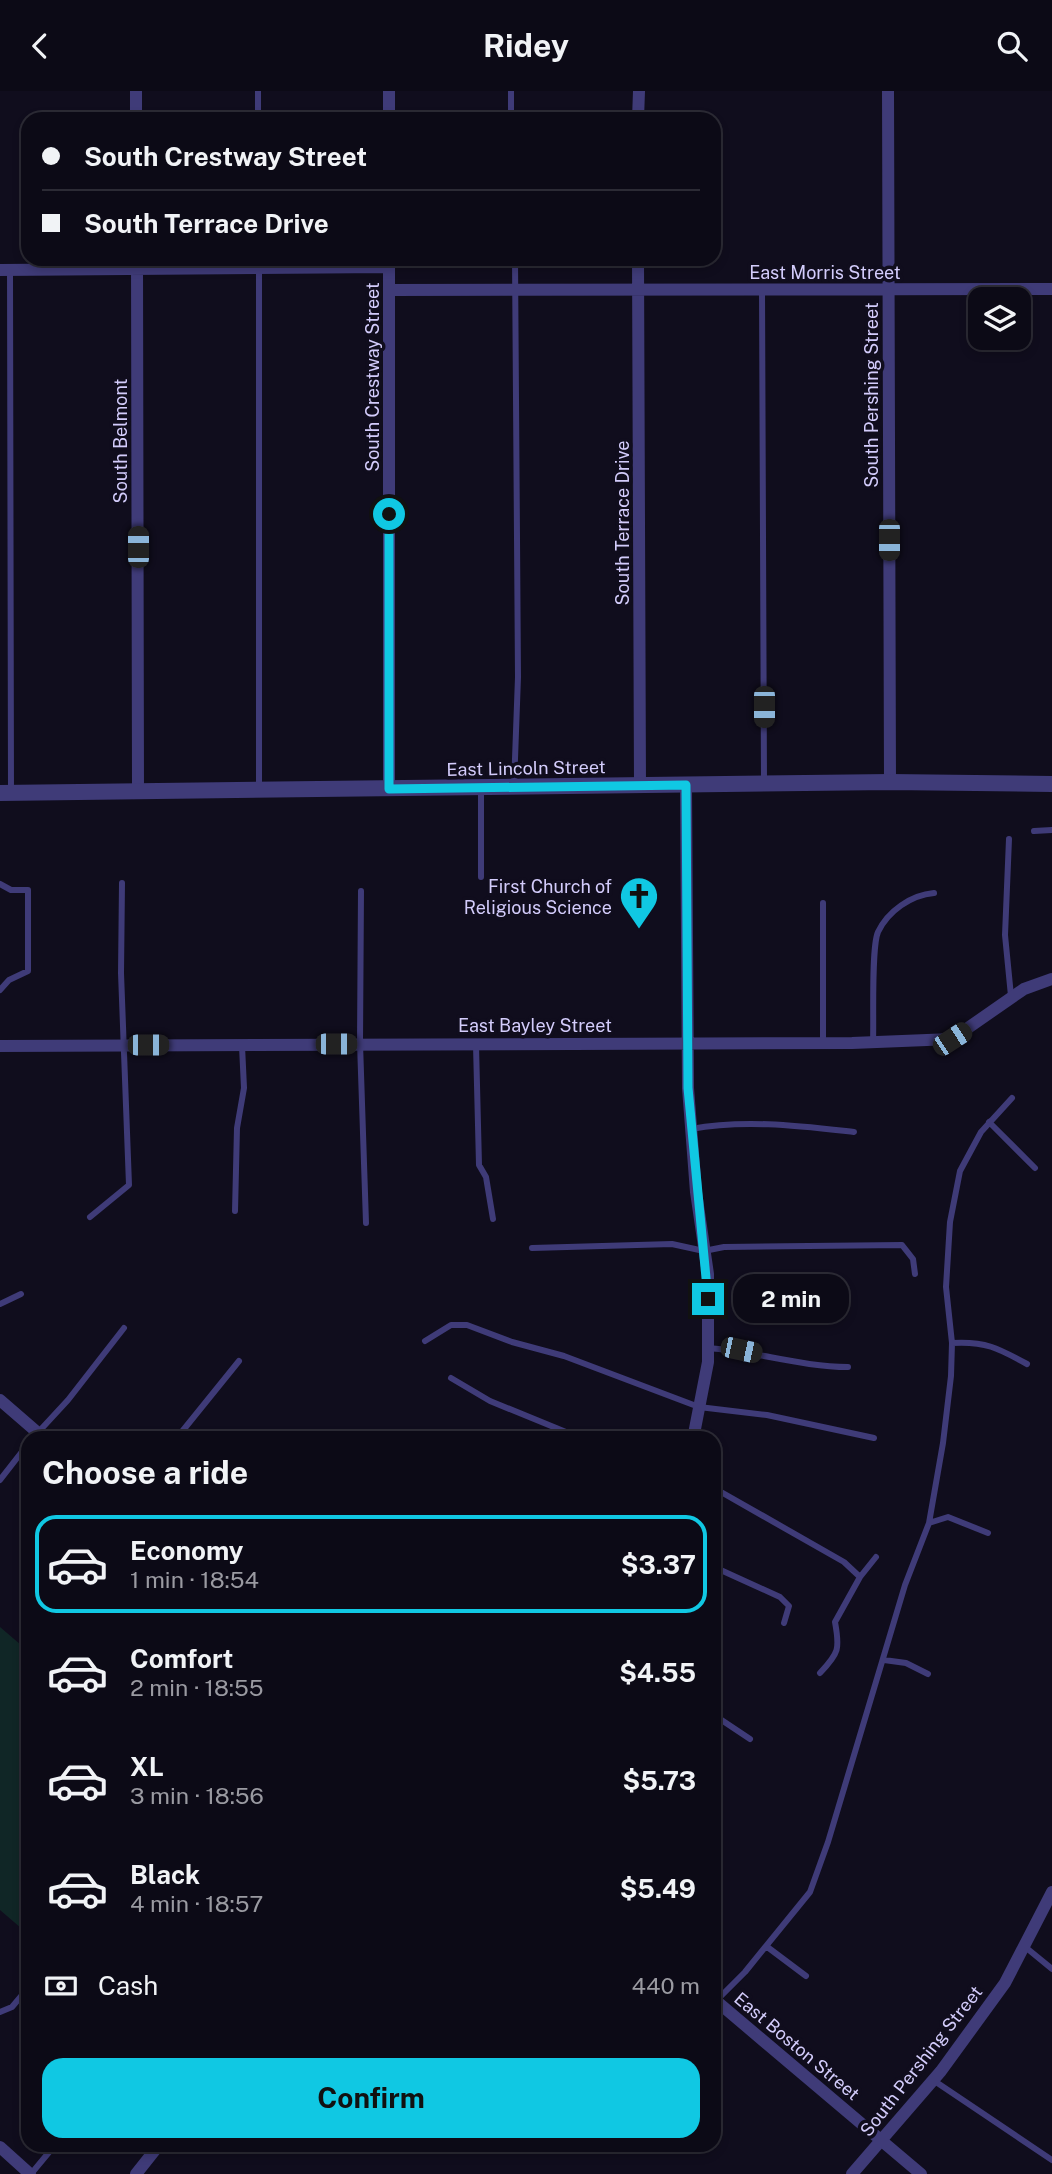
<!DOCTYPE html>
<meta charset="utf-8">
<style>
:root{--surface:#0c0a16;--page:#15131f;--text:#f1f3f6;--muted:#9a9aa1;--line:#2c2b35;--accent:#10c8e3}
body{margin:0;font-family:"Public Sans",sans-serif;background:var(--page);color:var(--text);height:100vh;display:flex;flex-direction:column;font-size:26px;white-space:nowrap}
*{box-sizing:border-box;margin:0}
p{font-size:23px;color:var(--muted)}
.icon{flex:none;width:38px;height:38px;fill:none;stroke:currentColor;stroke-width:2;stroke-linecap:round;stroke-linejoin:round}
.map{position:relative;flex:1;overflow:hidden}
.side{position:absolute;left:21px;top:1340px;width:700px;height:721px;display:flex;flex-direction:column;background:var(--surface);border-radius:21px;box-shadow:0 4px 10px #0003,0 0 0 2px var(--line)}
.side>*{flex:none}
.guide{position:absolute;left:21px;top:21px;width:700px;height:154px;border-radius:21px;box-shadow:0 4px 10px #0003,0 0 0 2px var(--line);display:grid;align-content:center;height:154px;padding:0 21px;background:var(--surface)}
.controls{position:absolute;left:968px;top:196px;display:grid;gap:14px}
.controls a{display:grid;place-items:center;width:63px;height:63px;border-radius:14px;background:var(--surface);box-shadow:0 4px 10px #0003,0 0 0 2px var(--line);font-size:35px}
.end{position:absolute;width:32px;height:32px;margin:-16px;border:9px solid #10c8e3;background:#111;box-shadow:0 0 0 4px #111}
.from{border-radius:50%}
.bubble{position:absolute;height:49px;border-radius:21px;background:var(--surface);box-shadow:0 4px 10px #0003,0 0 0 2px var(--line);font-size:23px;font-weight:700;line-height:49px;text-align:center}
.car{position:absolute;width:21px;height:42px;margin:-21px -10px;border-radius:9px;box-shadow:0 0 5px 2px #0007;background:linear-gradient(#222 24%,#8ab4d8 0 40%,#222 0 76%,#8ab4d8 0 86%,#222 0)}
.guide b{display:flex;align-items:center;gap:24px;height:66px;font-size:26px}
.guide b+b{border-top:2px solid var(--line)}
.guide i{width:18px;height:18px;background:var(--text)}
ul{padding:0;list-style:none}
li{display:flex;align-items:center;gap:21px;height:98px;margin:0 14px 10px;padding:0 7px;border:4px solid transparent;border-radius:21px}
li div{flex:1}
li b{display:block;font-size:26px}
li em{font-style:normal;font-weight:700}
li.selected{border-color:var(--accent)}
li>.icon{width:63px;height:63px;stroke-width:1.5}
h2{padding:0 21px;font-size:32px;line-height:84px}
.pay{display:flex;align-items:center;gap:18px;height:77px;padding:0 21px;font-size:26px}
.pay p{margin-inline-start:auto}
.action{display:flex;gap:14px;margin-top:auto;padding:14px 21px}
.action a{flex:1;height:80px;border-radius:21px;background:var(--accent);color:#111;font-size:28px;font-weight:700;line-height:80px;text-align:center}
header{display:flex;justify-content:space-between;align-items:center;height:91px;padding:0 21px;background:var(--surface);font-size:32px;font-weight:700}
.map>svg:first-child{display:block}
</style>
<header><svg class="icon" aria-label="back" viewBox="0 0 24 24"><path d="M15 5l-7 7 7 7"/></svg>Ridey<svg class="icon" aria-label="search" viewBox="0 0 24 24"><circle cx="10" cy="10" r="6"/><path d="M15 15l6 6"/></svg></header>
<div class="map">
<svg width="1052" height="2083" viewBox="0 0 1052 2083">
<rect width="100%" height="100%" fill="#100d1d"/>
<!-- green -->
<path fill="#102626" d="M0 1536 28 1560V1843L0 1819Z"/>
<g fill="none" stroke-linecap="round" stroke-linejoin="round">
<!-- service -->
<path stroke="#3f3b78" stroke-width="6" d="M258 0V28
M511 28V0
M259 168V698
M10 179 11 701
M762 199 764 691
M514 695 518 586 515 168
M481 698V786
M1034 740 1052 739
M1009 748 1005 844 1011 905
M0 793 11 799H28V880L9 889 0 899
M361 800 360 952 366 1132
M873 951C874 930 871 857 878 841 888 820 911 804 934 802
M823 952V812
M476 954 479 1074 486 1086 493 1128
M989 1031 1035 1077
M691 1038C745 1028 800 1035 854 1041
M235 1120 237 1037 244 997 242 955
M90 1126 129 1094 121 882 122 792
M532 1157 672 1153 704 1160 724 1156 902 1154 913 1168 915 1183
M0 1213 21 1203
M425 1250 451 1234H467L512 1251 564 1265 699 1316 767 1324 874 1347
M952 1252C985 1250 998 1257 1027 1273
M708 1257C755 1260 801 1276 848 1276
M451 1287 490 1310 583 1348
M32 1348 68 1309 124 1237
M176 1348 239 1270
M0 1389 28 1353
M714 1397 844 1471 860 1486 835 1531C840 1558 839 1562 820 1582
M929 1432 948 1426 988 1442
M714 1476 780 1506 789 1515 784 1532
M860 1486 876 1466
M884 1569 906 1572 928 1583
M714 1624 750 1648
M766 1855 806 1885
M1024 1855 1052 1878
M716 1910 745 1881 810 1801 828 1751 905 1494 929 1432 943 1352 951 1285 952 1252 946 1196 950 1131 960 1080 981 1041 1012 1007
M0 1921 12 1916 28 1897
M933 1989 1052 2069
M31 2083 55 2054"/>
<!-- minor -->
<path stroke="#3f3b78" stroke-width="12" d="M136 0V28
M389 0V28
M888 0 890 691
M638 28 639 0
M137 168 138 700
M389 168V698
M638 168 640 695
M0 179 389 176
M389 199 1052 198
M686 694 688 997 696 1101 708 1183V1271L693 1348
M0 955 852 952 952 948 1024 898 1052 888
M0 1309 45 1348
M714 1908 921 2083
M0 2056 30 2083
M136 2083 159 2054
M852 2083 941 1980 1005 1892 1052 1801"/>
<!-- tertiary -->
<path stroke="#3f3b78" stroke-width="16" d="M0 702 890 691 1052 693"/>
</g>
<g fill="none" stroke-linecap="round" stroke-linejoin="round">
<!-- route -->
<path stroke="#10c8e3" stroke-width="9" d="M389 423V698L686 694 688 997 708 1208"/>
</g>
<!-- icons -->
<defs>
<g id="church-pin" transform="scale(2.0125)"><path d="M0 17L-7.5 6A9.5 9.5 0 1 1 7.5 6Z" fill="#10c8e3" stroke="#100d1d"/><path d="M-1.2-6h2.4v3.5h3.3v2.4h-3.3V6h-2.4V-.1h-3.3v-2.4h3.3Z" fill="#111"/></g>
</defs>
<g fill-rule="evenodd">
<use href="#church-pin" x="639" y="805"/>
</g>
<g text-anchor="middle" dominant-baseline="central" stroke-width="7" stroke-linejoin="round" paint-order="stroke">
<!-- street labels -->
<g font-size="18" fill="#d3ccfb" stroke="#100d1d">
<text x="825" y="181">East Morris Street</text>
<text transform="translate(372 286) rotate(-90)">South Crestway Street</text>
<text transform="translate(871 304) rotate(-90)">South Pershing Street</text>
<text transform="translate(120 350) rotate(-90)">South Belmont</text>
<text transform="translate(622 432) rotate(-90)">South Terrace Drive</text>
<text transform="translate(526 677) rotate(-1)">East Lincoln Street</text>
<text x="535" y="934">East Bayley Street</text>
<text transform="translate(797 1955) rotate(40)">East Boston Street</text>
<text transform="translate(921 1970) rotate(-52)">South Pershing Street</text>
</g>
<!-- poi labels -->
<g font-size="18" fill="#d3ccfb" stroke="#100d1d" text-anchor="end">
<text x="612" y="795">First Church of<tspan x="612" dy="21">Religious Science</tspan></text>
</g>
</g>
</svg>
<div class="controls">
<a><svg class="icon" aria-label="layers" viewBox="0 0 24 24"><path d="M12 4l9 5-9 5-9-5zM3 14l9 5 9-5"/></svg></a>
</div>
<i class="end from" style="left:389px;top:423px"></i>
<i class="end" style="left:708px;top:1208px"></i>
<div class="bubble" style="left:733px;top:1183px;width:116px">2 min</div>
<i class="car" style="left:889px;top:449px;rotate:180deg"></i>
<i class="car" style="left:138px;top:456px;rotate:0deg"></i>
<i class="car" style="left:764px;top:616px;rotate:180deg"></i>
<i class="car" style="left:952px;top:948px;rotate:57deg"></i>
<i class="car" style="left:336px;top:953px;rotate:90deg"></i>
<i class="car" style="left:148px;top:954px;rotate:90deg"></i>
<i class="car" style="left:741px;top:1259px;rotate:102deg"></i>
<div class="guide">
<b><i class="from"></i>South Crestway Street</b>
<b><i></i>South Terrace Drive</b>
</div>
<section class="side">
<h2>Choose a ride</h2>
<ul>
<li class="selected"><svg class="icon" aria-label="car" viewBox="0 0 24 24"><path d="M5 17H2v-5l4-1 3-4h7l3 4 3 1v5h-3M9 17h6M6 11h13"/><circle cx="7" cy="17" r="2"/><circle cx="17" cy="17" r="2"/></svg><div><b>Economy</b><p>1 min · 18:54</p></div><em>$3.37</em></li>
<li><svg class="icon" aria-label="car" viewBox="0 0 24 24"><path d="M5 17H2v-5l4-1 3-4h7l3 4 3 1v5h-3M9 17h6M6 11h13"/><circle cx="7" cy="17" r="2"/><circle cx="17" cy="17" r="2"/></svg><div><b>Comfort</b><p>2 min · 18:55</p></div><em>$4.55</em></li>
<li><svg class="icon" aria-label="car" viewBox="0 0 24 24"><path d="M5 17H2v-5l4-1 3-4h7l3 4 3 1v5h-3M9 17h6M6 11h13"/><circle cx="7" cy="17" r="2"/><circle cx="17" cy="17" r="2"/></svg><div><b>XL</b><p>3 min · 18:56</p></div><em>$5.73</em></li>
<li><svg class="icon" aria-label="car" viewBox="0 0 24 24"><path d="M5 17H2v-5l4-1 3-4h7l3 4 3 1v5h-3M9 17h6M6 11h13"/><circle cx="7" cy="17" r="2"/><circle cx="17" cy="17" r="2"/></svg><div><b>Black</b><p>4 min · 18:57</p></div><em>$5.49</em></li>
</ul>
<div class="pay"><svg class="icon" aria-label="cash" viewBox="0 0 24 24"><path d="M3 7h18v10H3z"/><circle cx="12" cy="12" r="2"/></svg>Cash<p>440 m</p></div>
<div class="action"><a>Confirm</a></div>
</section>
</div>
